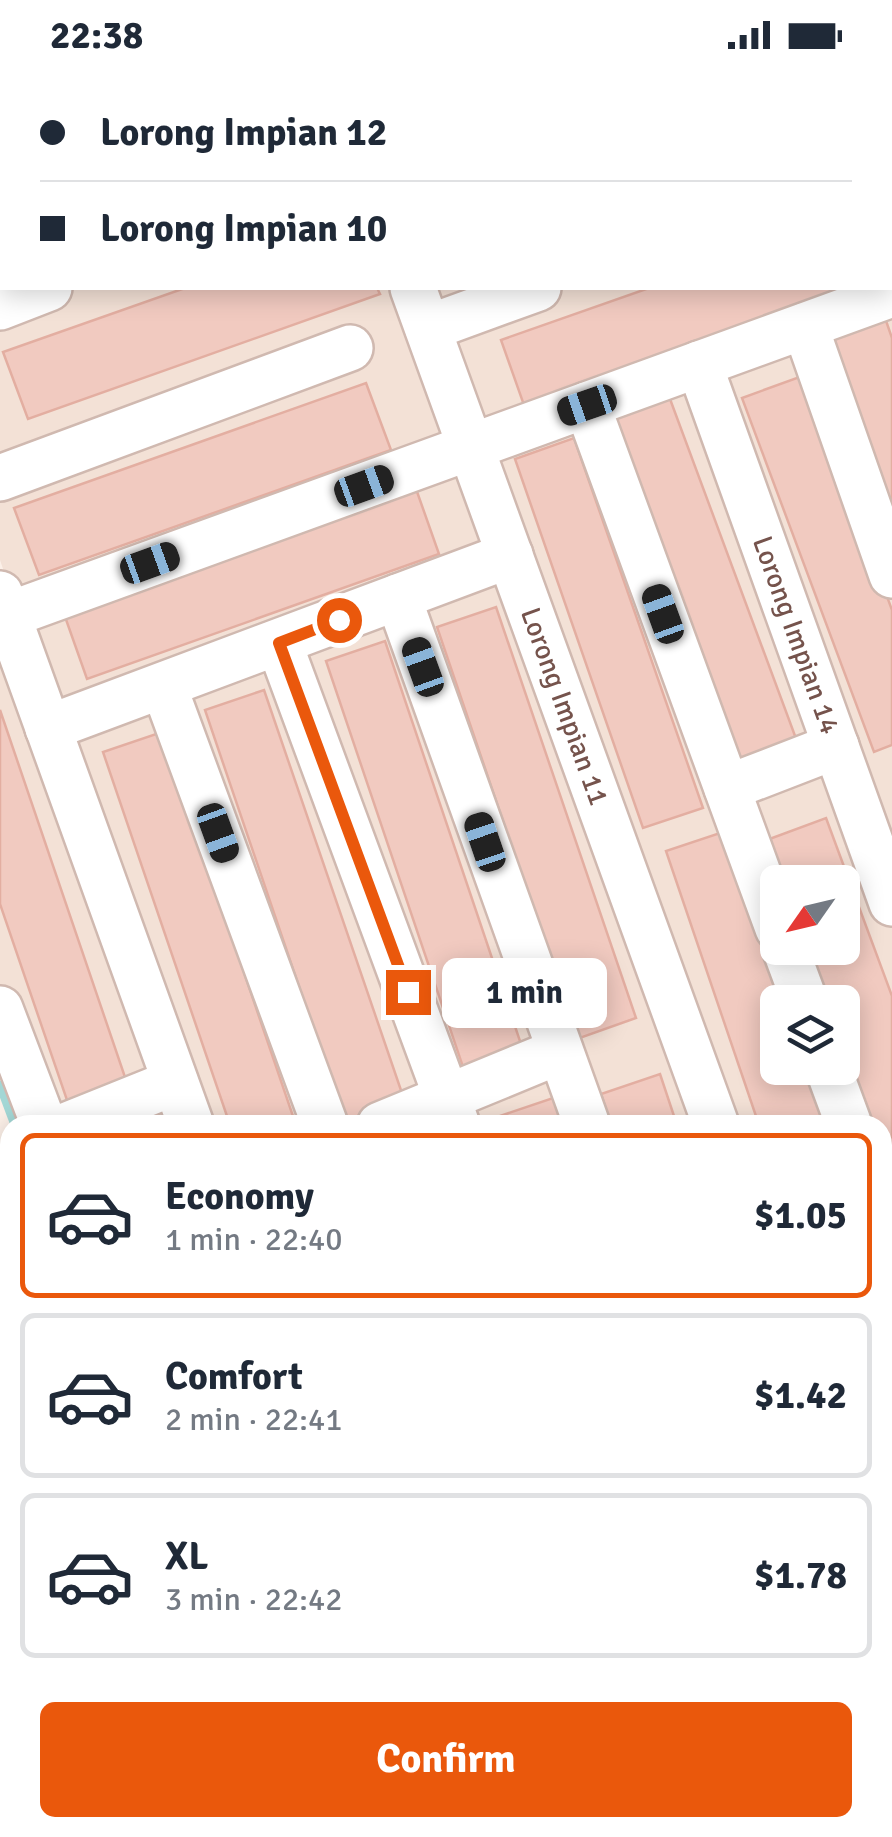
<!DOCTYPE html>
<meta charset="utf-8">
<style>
:root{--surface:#fff;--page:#f2f2f3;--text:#1f2937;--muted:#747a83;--line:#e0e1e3;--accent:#ea580c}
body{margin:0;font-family:Signika,sans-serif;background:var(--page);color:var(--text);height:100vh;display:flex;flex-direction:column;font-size:38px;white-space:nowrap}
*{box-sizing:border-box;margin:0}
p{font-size:32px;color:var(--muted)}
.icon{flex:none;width:55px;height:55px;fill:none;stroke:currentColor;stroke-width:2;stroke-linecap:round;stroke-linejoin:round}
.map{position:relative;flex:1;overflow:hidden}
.panel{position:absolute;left:0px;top:1045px;width:892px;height:722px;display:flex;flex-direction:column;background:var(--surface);border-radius:30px 30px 0 0;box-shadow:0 5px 25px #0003}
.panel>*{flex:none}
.hud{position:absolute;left:0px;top:0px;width:892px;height:220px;box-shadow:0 5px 25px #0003;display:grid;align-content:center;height:220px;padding:0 40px;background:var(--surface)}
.needle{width:65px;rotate:236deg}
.buttons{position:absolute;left:760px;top:795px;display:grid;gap:20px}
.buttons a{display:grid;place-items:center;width:100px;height:100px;border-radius:15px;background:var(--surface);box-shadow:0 5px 25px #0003;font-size:50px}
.end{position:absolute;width:45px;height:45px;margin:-22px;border:12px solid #ea580c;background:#fff;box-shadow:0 0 0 5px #fff}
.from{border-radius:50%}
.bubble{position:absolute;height:70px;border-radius:15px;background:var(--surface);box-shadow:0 5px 25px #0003;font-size:32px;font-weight:700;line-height:70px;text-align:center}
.car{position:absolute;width:30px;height:60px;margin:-30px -15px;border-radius:12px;box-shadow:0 0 8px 2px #0007;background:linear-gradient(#222 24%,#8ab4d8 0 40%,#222 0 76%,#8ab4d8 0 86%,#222 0)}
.hud b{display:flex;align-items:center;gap:35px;height:95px;font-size:38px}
.hud b+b{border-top:2px solid var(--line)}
.hud i{width:25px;height:25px;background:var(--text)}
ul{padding:18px 0 0;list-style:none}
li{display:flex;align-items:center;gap:30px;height:165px;margin:0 20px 15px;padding:0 20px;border:5px solid var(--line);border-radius:15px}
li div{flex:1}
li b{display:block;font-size:38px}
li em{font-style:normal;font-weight:700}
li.selected{border-color:var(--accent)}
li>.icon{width:90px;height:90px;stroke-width:1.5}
.primary-button{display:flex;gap:20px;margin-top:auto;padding:20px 40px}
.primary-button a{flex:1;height:115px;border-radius:15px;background:var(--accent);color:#fff;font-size:40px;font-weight:700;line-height:115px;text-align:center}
.status{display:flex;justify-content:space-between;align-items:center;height:70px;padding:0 50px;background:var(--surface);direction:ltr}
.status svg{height:28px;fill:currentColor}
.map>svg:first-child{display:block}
</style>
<div class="status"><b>22:38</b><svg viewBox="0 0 49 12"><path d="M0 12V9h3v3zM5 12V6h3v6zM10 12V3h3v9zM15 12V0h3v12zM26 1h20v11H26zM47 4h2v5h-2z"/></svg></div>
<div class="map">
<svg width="892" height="1767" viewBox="0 0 892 1767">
<rect width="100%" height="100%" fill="#fcf0e8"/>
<!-- residential -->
<path fill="#f3e1d6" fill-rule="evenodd" d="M0 0H892V1767H307L303 1758H882V1055H34L0 967V547L17 540 0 490ZM2 2H890V218H2ZM778 812H842V878H778ZM778 932H842V998H778Z
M0 1082 10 1108V1758H261L265 1767H0Z"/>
<!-- green -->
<path fill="#dbe9c6" d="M892 1229V1416L883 1390V1233Z
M10 1316V1643L0 1645V1317Z"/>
<!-- water -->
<path fill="#bce5e4" stroke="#a3d7d5" stroke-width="2.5" d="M0 1113 10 1140V1297L0 1299Z"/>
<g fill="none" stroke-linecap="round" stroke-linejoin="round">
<!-- stream -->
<path stroke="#a3d7d5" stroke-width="9" d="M0 1015 15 1055
M282 1758 286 1767"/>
</g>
<!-- building -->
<path fill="#f1cac0" stroke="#e3aea1" stroke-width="2.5" d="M26 0H252L253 2H19Z
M374 0H548L542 2Z
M2 8V208L0 209V9Z
M185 218H377L380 224 28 349 3 282Z
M649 218H863L525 338 501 270Z
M884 245 892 268V458L821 268Z
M805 305 892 540V675L874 682 742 328Z
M366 313 391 380 39 505 14 438Z
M670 329 801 682 739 705 608 351Z
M574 368 703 738 643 758 515 389Z
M415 416 439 484 87 609 63 541Z
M496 537 636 948 577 969 437 557Z
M385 571 524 983 465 1003 326 591Z
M264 620 405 1032 345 1052 205 640Z
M0 640 128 1016 69 1036 0 834Z
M162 662 296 1055H230L103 682Z
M826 748 892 926V1117L882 1091V1055H869L842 983V932H824L803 878H842V812H779L764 771Z
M726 761 784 932H778V998H806L826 1055H759L666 781Z
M660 1004 677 1055H611L601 1024Z
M556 1027 566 1055H500L497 1047Z
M10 1719V1758H180L181 1767H0V1720Z
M892 1753V1767H854L882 1758Z"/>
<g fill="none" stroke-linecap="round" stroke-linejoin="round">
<!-- minor casing -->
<g stroke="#d0b9b0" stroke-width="50">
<g id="minor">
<path d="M334 0 335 2"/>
<path d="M638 2 644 0"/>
<path d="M890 87 892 86"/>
<path id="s1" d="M413 218 716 1055"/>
<path d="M0 237 49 218"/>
<path d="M805 256 892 505"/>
<path d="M428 258 538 218"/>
<path id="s2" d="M699 294 892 833"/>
<path d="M587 335 778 858"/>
<path d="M0 408 350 278"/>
<path d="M0 524 191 1055"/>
<path d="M398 527 587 1055"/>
<path d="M0 548 892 224"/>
<path d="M279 573 457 1055"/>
<path d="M164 617 325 1055"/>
<path d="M48 658 510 485"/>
<path d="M727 718 836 676"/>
<path d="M785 878 805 932"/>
<path d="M0 939 44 1055"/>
<path d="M828 998 849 1055"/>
<path d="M68 1055 175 1012"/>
<path d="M380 1055 560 981"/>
<path d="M882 1147 892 1173"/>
<path d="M882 1514 892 1541"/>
<path d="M0 1669 10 1668"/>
<path d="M882 1701 892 1697"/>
<path d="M702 1767 728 1758"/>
</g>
</g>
<!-- minor -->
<use href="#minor" stroke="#fff" stroke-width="45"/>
</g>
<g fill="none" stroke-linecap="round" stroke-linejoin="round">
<!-- route -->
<path stroke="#ea580c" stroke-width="12" d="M339 550 279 573 408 922"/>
</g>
<g text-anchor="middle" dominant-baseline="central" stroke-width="9" stroke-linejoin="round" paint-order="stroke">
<!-- street labels -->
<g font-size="28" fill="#75534c" stroke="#fef5ee">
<text stroke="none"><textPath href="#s2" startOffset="288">Lorong Impian 14</textPath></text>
<text stroke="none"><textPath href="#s1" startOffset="445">Lorong Impian 11</textPath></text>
</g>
</g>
</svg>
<div class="buttons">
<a><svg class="needle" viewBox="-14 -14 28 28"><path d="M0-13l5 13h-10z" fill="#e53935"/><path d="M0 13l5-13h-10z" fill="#747a83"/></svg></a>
<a><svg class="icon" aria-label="layers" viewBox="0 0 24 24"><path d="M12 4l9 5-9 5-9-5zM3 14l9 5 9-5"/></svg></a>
</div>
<i class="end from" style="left:339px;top:550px"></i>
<i class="end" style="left:408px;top:922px"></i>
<div class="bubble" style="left:442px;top:888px;width:165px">1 min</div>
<i class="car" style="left:587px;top:335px;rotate:251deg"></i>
<i class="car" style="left:364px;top:416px;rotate:70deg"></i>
<i class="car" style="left:150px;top:493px;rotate:70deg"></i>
<i class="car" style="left:663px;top:544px;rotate:340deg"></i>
<i class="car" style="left:423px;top:597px;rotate:340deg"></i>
<i class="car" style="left:218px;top:763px;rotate:160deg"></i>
<i class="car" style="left:485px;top:772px;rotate:341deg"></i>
<div class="hud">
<b><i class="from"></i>Lorong Impian 12</b>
<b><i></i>Lorong Impian 10</b>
</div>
<section class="panel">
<ul>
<li class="selected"><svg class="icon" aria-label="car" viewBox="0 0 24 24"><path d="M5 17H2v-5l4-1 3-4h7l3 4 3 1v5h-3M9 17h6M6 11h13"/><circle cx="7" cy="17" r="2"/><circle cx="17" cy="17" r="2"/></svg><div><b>Economy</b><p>1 min · 22:40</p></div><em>$1.05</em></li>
<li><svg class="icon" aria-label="car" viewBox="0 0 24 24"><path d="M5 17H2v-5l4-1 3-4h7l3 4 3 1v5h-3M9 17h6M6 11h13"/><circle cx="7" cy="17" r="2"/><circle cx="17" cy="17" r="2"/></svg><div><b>Comfort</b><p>2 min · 22:41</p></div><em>$1.42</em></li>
<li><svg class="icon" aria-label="car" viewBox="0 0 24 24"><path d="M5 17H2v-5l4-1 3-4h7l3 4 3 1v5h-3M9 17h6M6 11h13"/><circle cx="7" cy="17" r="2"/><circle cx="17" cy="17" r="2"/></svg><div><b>XL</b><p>3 min · 22:42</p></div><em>$1.78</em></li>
</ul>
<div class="primary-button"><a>Confirm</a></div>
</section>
</div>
